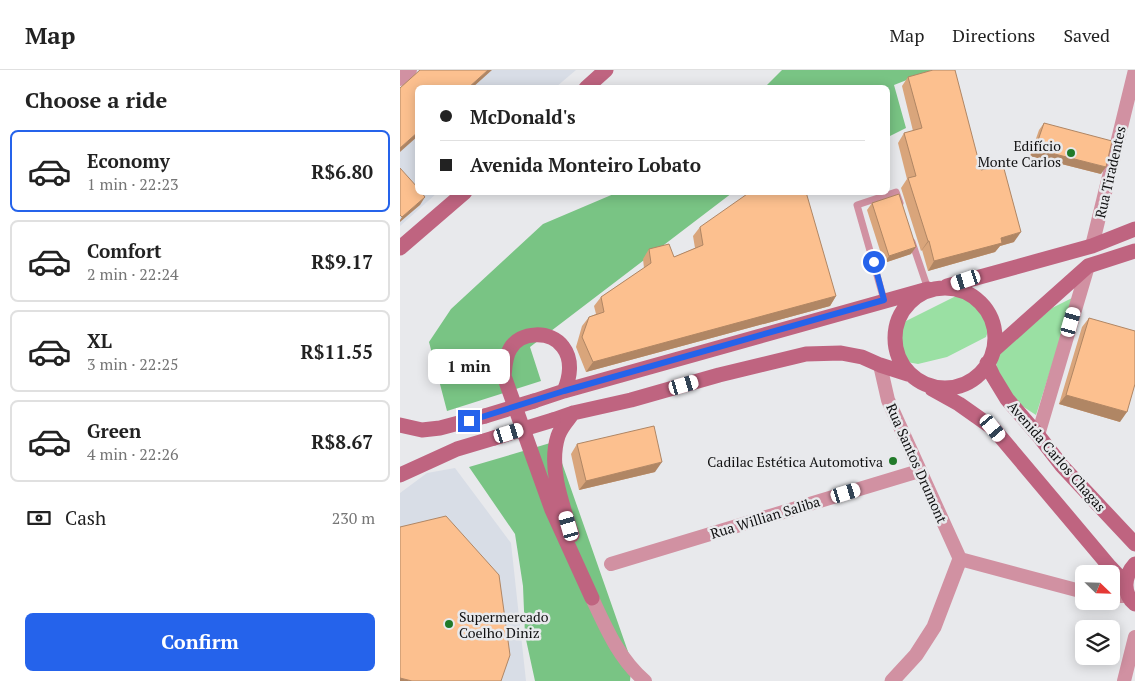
<!DOCTYPE html>
<meta charset="utf-8">
<style>
:root{--surface:#fff;--page:#f6f6f6;--text:#222;--muted:#767676;--line:#e0e0e0;--accent:#2563eb}
body{margin:0;font-family:"PT Serif",serif;background:var(--page);color:var(--text);height:100vh;display:flex;flex-direction:column;font-size:19px;white-space:nowrap}
*{box-sizing:border-box;margin:0}
p{font-size:16px;color:var(--muted)}
.icon{flex:none;width:28px;height:28px;fill:none;stroke:currentColor;stroke-width:2;stroke-linecap:round;stroke-linejoin:round}
.map{position:relative;flex:1;overflow:hidden}
.drawer{display:flex;flex-direction:column;background:var(--surface);width:400px}
.drawer>*{flex:none}
.top-card{position:absolute;left:15px;top:15px;width:475px;height:110px;border-radius:8px;box-shadow:0 2px 12px #0003;display:grid;align-content:center;height:110px;padding:0 25px;background:var(--surface)}
.needle{width:32px;rotate:113deg}
.tools{position:absolute;left:675px;top:495px;display:grid;gap:10px}
.tools a{display:grid;place-items:center;width:45px;height:45px;border-radius:8px;background:var(--surface);box-shadow:0 2px 12px #0003;font-size:25px}
.end{position:absolute;width:22px;height:22px;margin:-11px;border:6px solid #2563eb;background:#fff;box-shadow:0 0 0 2px #fff}
.from{border-radius:50%}
.bubble{position:absolute;height:35px;border-radius:8px;background:var(--surface);box-shadow:0 2px 12px #0003;font-size:16px;font-weight:700;line-height:35px;text-align:center}
.car{position:absolute;width:15px;height:30px;margin:-15px -8px;border-radius:6px;box-shadow:0 0 4px 1px #0007;background:linear-gradient(#fff 24%,#345 0 40%,#fff 0 76%,#345 0 86%,#fff 0)}
.top-card b{display:flex;align-items:center;gap:18px;height:48px;font-size:19px}
.top-card b+b{border-top:1px solid var(--line)}
.top-card i{width:12px;height:12px;background:var(--text)}
ul{padding:0;list-style:none}
li{display:flex;align-items:center;gap:15px;height:82px;margin:0 10px 8px;padding:0 15px;border:2px solid var(--line);border-radius:8px}
li div{flex:1}
li b{display:block;font-size:19px}
li em{font-style:normal;font-weight:700}
li.selected{border-color:var(--accent)}
li>.icon{width:45px;height:45px;stroke-width:1.5}
h2{padding:0 25px;font-size:22px;line-height:60px}
.pay{display:flex;align-items:center;gap:12px;height:55px;padding:0 25px;font-size:19px}
.pay p{margin-inline-start:auto}
.primary-button{display:flex;gap:10px;margin-top:auto;padding:10px 25px}
.primary-button a{flex:1;height:58px;border-radius:8px;background:var(--accent);color:#fff;font-size:20px;font-weight:700;line-height:58px;text-align:center}
header{display:flex;align-items:center;gap:30px;box-sizing:border-box;height:70px;padding:0 25px;background:var(--surface);border-bottom:1px solid var(--line)}
header strong{font-size:24px}
nav{display:flex;gap:28px;margin-inline-start:auto;font-size:18px}
main{display:flex;flex:1;min-height:0}
.map>svg:first-child{display:block}
</style>
<header>
<strong>Map</strong>
<nav><a>Map</a><a>Directions</a><a>Saved</a></nav>
</header>
<main>
<section class="drawer">
<h2>Choose a ride</h2>
<ul>
<li class="selected"><svg class="icon" aria-label="car" viewBox="0 0 24 24"><path d="M5 17H2v-5l4-1 3-4h7l3 4 3 1v5h-3M9 17h6M6 11h13"/><circle cx="7" cy="17" r="2"/><circle cx="17" cy="17" r="2"/></svg><div><b>Economy</b><p>1 min · 22:23</p></div><em>R$6.80</em></li>
<li><svg class="icon" aria-label="car" viewBox="0 0 24 24"><path d="M5 17H2v-5l4-1 3-4h7l3 4 3 1v5h-3M9 17h6M6 11h13"/><circle cx="7" cy="17" r="2"/><circle cx="17" cy="17" r="2"/></svg><div><b>Comfort</b><p>2 min · 22:24</p></div><em>R$9.17</em></li>
<li><svg class="icon" aria-label="car" viewBox="0 0 24 24"><path d="M5 17H2v-5l4-1 3-4h7l3 4 3 1v5h-3M9 17h6M6 11h13"/><circle cx="7" cy="17" r="2"/><circle cx="17" cy="17" r="2"/></svg><div><b>XL</b><p>3 min · 22:25</p></div><em>R$11.55</em></li>
<li><svg class="icon" aria-label="car" viewBox="0 0 24 24"><path d="M5 17H2v-5l4-1 3-4h7l3 4 3 1v5h-3M9 17h6M6 11h13"/><circle cx="7" cy="17" r="2"/><circle cx="17" cy="17" r="2"/></svg><div><b>Green</b><p>4 min · 22:26</p></div><em>R$8.67</em></li>
</ul>
<div class="pay"><svg class="icon" aria-label="cash" viewBox="0 0 24 24"><path d="M3 7h18v10H3z"/><circle cx="12" cy="12" r="2"/></svg>Cash<p>230 m</p></div>
<div class="primary-button"><a>Confirm</a></div>
</section>
<div class="map">
<svg width="735" height="611" viewBox="0 0 735 611">
<rect width="100%" height="100%" fill="#e8e9ec"/>
<!-- built -->
<path fill="#d8dde6" d="M19 0H176L156 17 18 18V122L37 123 0 156V17Z
M55 398 111 473 126 611H0V423L27 403Z"/>
<!-- green -->
<path fill="#9ae0a3" d="M560 224C577 233 581 242 589 258L586 267 547 287 518 294 507 292C497 272 498 272 504 252Z
M674 227 636 345 619 334 598 305 596 292 597 286 652 238Z"/>
<!-- forest -->
<path fill="#79c484" d="M382 0H532L494 15 506 58 488 67V18H364Z
M216 123H332L130 277 141 311 47 341 29 272 51 239 143 154Z
M157 371 155 373 232 593 230 611H135L125 565 123 516 115 464 69 397Z"/>
<g fill="none" stroke-linecap="round" stroke-linejoin="round">
<!-- service -->
<path stroke="#d191a2" stroke-width="7" d="M512 172 528 219
M484 230 457 135 496 122 500 133"/>
<!-- minor -->
<path stroke="#d191a2" stroke-width="14" d="M0 9 10 0
M692 176 735 0
M480 295 488 330 560 489 684 522
M638 365 688 196
M211 494 519 401
M711 526H728
M192 528C206 558 219 589 245 611
M724 611 735 567"/>
<!-- tertiary -->
<path stroke="#d191a2" stroke-width="15" d="M492 611 516 585 534 557 560 489"/>
<!-- secondary -->
<path stroke="#bf6480" stroke-width="15" d="M186 18 206 0
M0 178 65 122
M547 216 692 176 735 159
M495 268a50 50 0 1 1 100 0a50 50 0 1 1-100 0Z
M594 280 688 196 735 181
M587 293 593 306 607 329 638 365 662 396 735 474
M532 319 559 334 593 358 710 497 725 513
M164 321C170 308 173 290 163 277 151 260 120 261 110 279 105 287 105 297 104 306L152 440 192 528
M134 331 164 321 528 219
M153 350 173 343 231 330 319 305 406 284 441 283 462 287 480 295 508 304
M0 355 22 360 40 358 85 346
M0 405 57 379 94 368
M172 465C162 434 148 397 158 366 161 357 168 350 173 343
M735 494C724 506 722 523 735 534"/>
<!-- secondary-bridge -->
<path stroke="#bf6480" stroke-width="15" d="M85 346 134 331
M94 368 153 350"/>
</g>
<!-- wall -->
<path fill="#d9a57b" d="M508 7 581 100 614 172 600 176 595 182 528 201 522 180 521 181 501 118 507 109 498 73 504 63 513 61 502 16Z
M644 53 701 104 630 86 639 60Z
M472 133 511 184 484 193 467 140Z
M300 157 436 226 430 236 186 302 176 277 182 256 189 247 196 244 194 236 201 227 244 198 243 189 249 179 274 187 295 178 293 166Z
M689 248 720 352 659 334 682 257Z
M177 374 255 402 179 420 171 384Z"/>
<!-- shaded-wall -->
<path fill="#b08664" d="M88 0H92L72 18H68Z
M18 62V66L0 82V78Z
M635 79 706 97 701 104 630 86Z
M25 127 20 135 0 152V150L2 147Z
M621 162 614 172 600 176 595 182 528 201 534 191 601 168Z
M528 171H529L522 180 521 181Z
M516 177 511 184 484 193 489 186Z
M436 226 430 236 186 302 193 292Z
M666 325 727 342 720 352 659 334Z
M262 392 255 402 179 420 186 411Z
M0 608 12 611H0Z"/>
<!-- building -->
<path fill="#fcc08f" stroke="#b08664" d="M20 0H88L68 18H18V62L0 78V18Z
M533 0H555L581 100 603 95 621 162 601 168 602 173 534 191 529 171H528L508 108 516 106 504 63 522 58 508 7Z
M644 53 712 71 706 97 635 79Z
M0 98 18 118V122H21L25 127 2 147 0 145Z
M350 122H406L436 226 193 292 182 267 189 247 204 242 201 227 251 193 249 179 269 174 274 187 303 175 300 157Z
M499 124 516 177 489 186 472 133Z
M689 248 735 261V314L727 342 666 325Z
M254 356 262 392 186 411 177 374Z
M46 446 99 505 110 585 101 611H12L0 608V457Z"/>
<g fill="none" stroke-linecap="round" stroke-linejoin="round">
<!-- route -->
<path stroke="#2563eb" stroke-width="6" d="M69 351 164 321 484 230 474 192"/>
</g>
<!-- markers -->
<g fill="#207a29" stroke="#e8e9ec" stroke-width="2">
<circle cx="671" cy="83" r="5"/>
<circle cx="493" cy="391" r="5"/>
<circle cx="49" cy="554" r="5"/>
</g>
<g text-anchor="middle" dominant-baseline="central" stroke-width="5" stroke-linejoin="round" paint-order="stroke">
<!-- poi labels -->
<g font-size="14" fill="#101011" stroke="#e8e9ec" text-anchor="end">
<text x="661" y="75">Edifício<tspan x="661" dy="16">Monte Carlos</tspan></text>
<text x="483" y="391">Cadilac Estética Automotiva</text>
<text x="59" y="546" text-anchor="start">Supermercado<tspan x="59" dy="16">Coelho Diniz</tspan></text>
</g>
<!-- street labels -->
<g font-size="14" fill="#101011" stroke="#e8e9ec">
<text transform="translate(710 102) rotate(-77)">Rua Tiradentes</text>
<text transform="translate(657 386) rotate(49)">Avenida Carlos Chagas</text>
<text transform="translate(517 393) rotate(66)">Rua Santos Drumont</text>
<text transform="translate(365 447) rotate(-17)">Rua Willian Saliba</text>
</g>
</g>
</svg>
<div class="tools">
<a><svg class="needle" viewBox="-14 -14 28 28"><path d="M0-13l5 13h-10z" fill="#e53935"/><path d="M0 13l5-13h-10z" fill="#767676"/></svg></a>
<a><svg class="icon" aria-label="layers" viewBox="0 0 24 24"><path d="M12 4l9 5-9 5-9-5zM3 14l9 5 9-5"/></svg></a>
</div>
<i class="end from" style="left:474px;top:192px"></i>
<i class="end" style="left:69px;top:351px"></i>
<div class="bubble" style="left:28px;top:279px;width:82px">1 min</div>
<i class="car" style="left:566px;top:210px;rotate:252deg"></i>
<i class="car" style="left:671px;top:252px;rotate:16deg"></i>
<i class="car" style="left:284px;top:315px;rotate:74deg"></i>
<i class="car" style="left:593px;top:358px;rotate:140deg"></i>
<i class="car" style="left:109px;top:363px;rotate:73deg"></i>
<i class="car" style="left:446px;top:423px;rotate:73deg"></i>
<i class="car" style="left:169px;top:456px;rotate:344deg"></i>
<div class="top-card">
<b><i class="from"></i>McDonald's</b>
<b><i></i>Avenida Monteiro Lobato</b>
</div>
</div>
</main>
